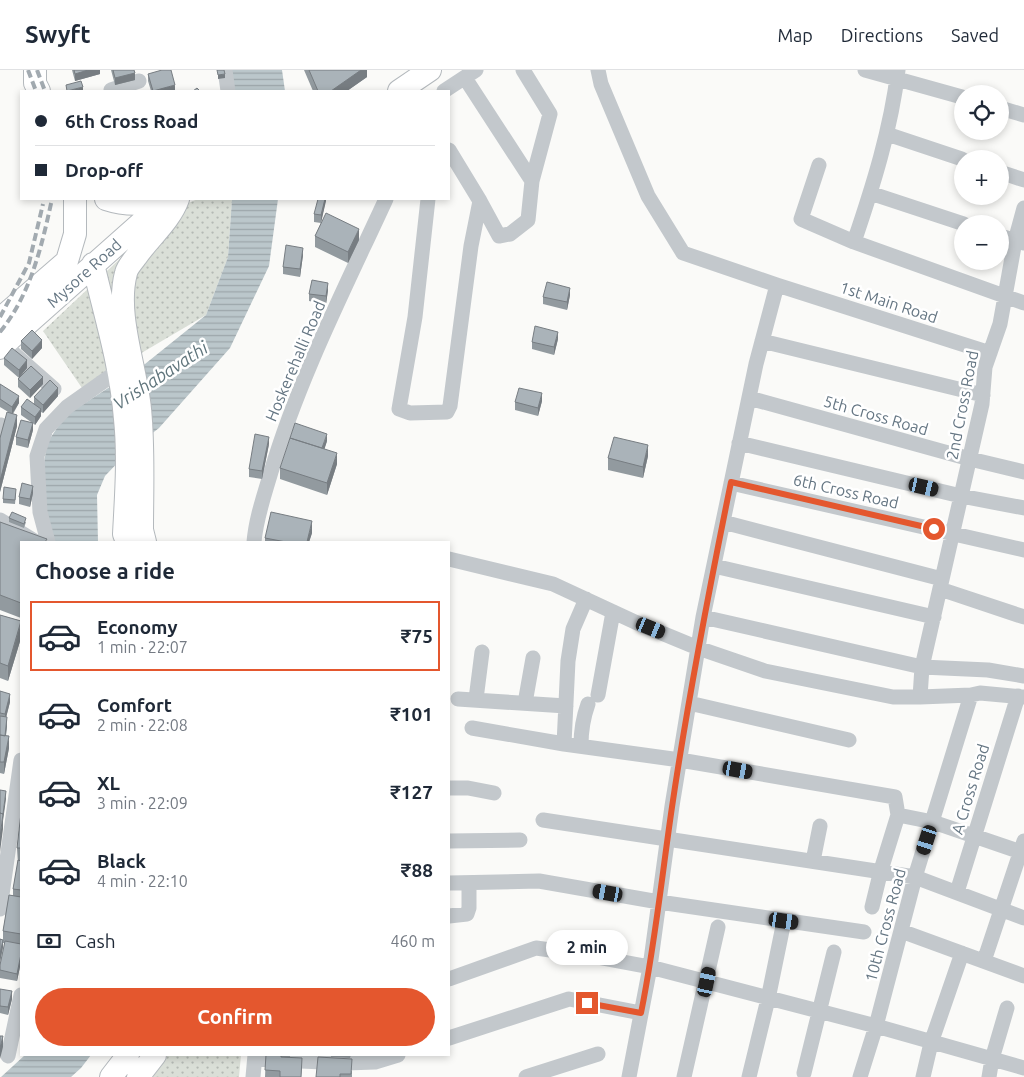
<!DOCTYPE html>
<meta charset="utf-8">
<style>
:root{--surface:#fff;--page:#f2f2f3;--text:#1f2937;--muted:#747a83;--line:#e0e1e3;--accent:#e4572e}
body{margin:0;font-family:Ubuntu,sans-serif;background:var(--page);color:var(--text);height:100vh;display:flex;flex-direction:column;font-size:19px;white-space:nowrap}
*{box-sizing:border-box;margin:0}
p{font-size:16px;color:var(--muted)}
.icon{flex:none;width:28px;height:28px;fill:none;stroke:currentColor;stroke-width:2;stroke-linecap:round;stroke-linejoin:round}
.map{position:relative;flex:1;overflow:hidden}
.side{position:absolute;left:20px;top:471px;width:430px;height:515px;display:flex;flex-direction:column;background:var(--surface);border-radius:0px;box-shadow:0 2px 8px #0003}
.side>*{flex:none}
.hud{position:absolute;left:20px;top:20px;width:430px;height:110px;border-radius:0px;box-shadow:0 2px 8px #0003;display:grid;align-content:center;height:110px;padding:0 15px;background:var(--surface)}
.controls{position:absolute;left:954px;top:15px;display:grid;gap:10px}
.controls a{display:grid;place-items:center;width:55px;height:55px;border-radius:50%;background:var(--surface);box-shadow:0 2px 8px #0003;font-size:25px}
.end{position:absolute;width:22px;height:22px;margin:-11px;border:6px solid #e4572e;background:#fff;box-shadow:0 0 0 2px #fff}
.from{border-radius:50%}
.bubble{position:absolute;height:35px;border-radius:18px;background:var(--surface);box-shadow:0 2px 8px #0003;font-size:16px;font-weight:600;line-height:35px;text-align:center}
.car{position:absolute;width:15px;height:30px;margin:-15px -8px;border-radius:6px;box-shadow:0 0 4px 1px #0007;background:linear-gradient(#222 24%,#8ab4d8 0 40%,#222 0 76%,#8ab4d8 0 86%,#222 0)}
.hud b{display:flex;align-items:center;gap:18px;height:48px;font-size:19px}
.hud b+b{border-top:1px solid var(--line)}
.hud i{width:12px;height:12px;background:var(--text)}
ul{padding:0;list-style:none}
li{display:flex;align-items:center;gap:15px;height:70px;margin:0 10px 8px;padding:0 5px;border:2px solid transparent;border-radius:0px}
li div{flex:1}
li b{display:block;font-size:19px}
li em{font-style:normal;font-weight:600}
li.selected{border-color:var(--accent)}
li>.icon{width:45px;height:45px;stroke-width:1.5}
h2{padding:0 15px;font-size:22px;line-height:60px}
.pay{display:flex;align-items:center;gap:12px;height:55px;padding:0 15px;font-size:19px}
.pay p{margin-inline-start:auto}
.primary-button{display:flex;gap:10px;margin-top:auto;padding:10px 15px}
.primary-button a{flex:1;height:58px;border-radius:30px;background:var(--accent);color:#fff;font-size:20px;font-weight:600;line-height:58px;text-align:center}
header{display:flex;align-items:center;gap:30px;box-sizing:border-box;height:70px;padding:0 25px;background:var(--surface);border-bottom:1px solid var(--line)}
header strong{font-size:24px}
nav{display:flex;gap:28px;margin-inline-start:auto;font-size:18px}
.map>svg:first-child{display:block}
</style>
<header>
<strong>Swyft</strong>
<nav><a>Map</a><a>Directions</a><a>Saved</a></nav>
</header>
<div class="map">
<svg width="1024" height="1007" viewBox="0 0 1024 1007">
<defs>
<pattern id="grass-dots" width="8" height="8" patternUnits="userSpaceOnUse" patternTransform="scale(1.25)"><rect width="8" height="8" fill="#dadfd7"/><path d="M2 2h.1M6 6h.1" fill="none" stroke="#b4b9b4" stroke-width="1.8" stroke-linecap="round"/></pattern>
<pattern id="water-rules" width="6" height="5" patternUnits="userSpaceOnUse" patternTransform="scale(1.25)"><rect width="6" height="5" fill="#bbc7cb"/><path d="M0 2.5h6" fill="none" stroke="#9ca6aa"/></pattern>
</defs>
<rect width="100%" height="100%" fill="#fafaf8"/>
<!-- grass -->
<path fill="url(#grass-dots)" d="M198 129H232L228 187 206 245 82 318 43 261 173 139Z
M168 985H241L239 1007H153Z"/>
<!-- water -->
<path fill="url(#water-rules)" d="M229 0H282L285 21H232Z
M232 129H278L269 196 230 278 159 358 127 383 105 406 97 425 98 472H52L41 414 47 373 65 346 145 294 206 245 228 187Z
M25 985H91L81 998 71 1007H1Z"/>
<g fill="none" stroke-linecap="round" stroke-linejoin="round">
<!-- highway casing -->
<g stroke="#b4b9bd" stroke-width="24">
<path id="highway" d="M35 0V13L39 21
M399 21 430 0
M106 129C127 136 146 135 167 129
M93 194C105 245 121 296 125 349 129 387 126 426 124 464L127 472
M0 249 67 191 75 164V129
M0 278 168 129
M145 472 142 460C142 420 144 379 140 339 136 297 115 244 126 203 127 198 132 192 136 187 149 168 170 151 178 129
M111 1007 128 985
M138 1007 155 985"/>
</g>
<!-- minor -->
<path stroke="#c3c8cc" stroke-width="15" d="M225 0 228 21
M598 0 601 14 648 126 683 183 777 215 990 283
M865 0 962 27
M465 8 532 111
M111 20 139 11
M444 21 476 0
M1000 38 1024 45
M887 64 962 89
M819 95 801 149 854 172 1024 233
M1000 102 1024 110
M870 123 964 154
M428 129 415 247 399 339 410 343 447 342 450 336 471 176 480 131 449 80
M480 131 499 166 510 164 528 150 532 111 550 44 523 0
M1024 138 1015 171 1000 254 985 297 982 334 922 597 988 600 1024 606
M1000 166 1024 173
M854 172C873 116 891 59 898 0
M762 271 983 325
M12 282 54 319
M749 328 970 389 1024 402
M0 362 1 355
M739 373 961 426 1024 438
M731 413 1024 480
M0 450 36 472
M723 452 942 509
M48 472 40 442 37 386 46 359 67 337 118 301
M254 472C256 448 264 426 271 402 299 308 345 218 386 129
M449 489 553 514 635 552 698 578 765 601 893 627H920
M714 496 934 547
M940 519 1024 547
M703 547 922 597 920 627 971 625 980 623 1024 627
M598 625 613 542
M458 629 566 636
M476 629 482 582
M525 633 533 588
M689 633 849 670
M472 658 564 674 680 690 895 727 898 745 933 752 1024 783
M564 674 568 591 573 559 586 529
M581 675C581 660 583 648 588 634
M449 718H468L494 723
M543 750 915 807 1024 848
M449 771 520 770
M813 791 820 756
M449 813 539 811 659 832 864 862
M957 822 1018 626
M872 837 881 800 898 745
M0 839 21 690
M449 846 467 844 469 838V813
M901 861 1024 906
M984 891 1024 771
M449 909 536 878 586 885 650 897 876 956 1024 998
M449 968 569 929 641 943
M8 986 21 925
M255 989 346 993 375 992 398 985
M804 1003 834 882
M253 1007 255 985
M526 1007 598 984
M629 1007 650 897 672 736 703 547 756 294 777 215
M684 1007 718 857
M749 1007 768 929 784 851
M860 1007 876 956 915 807 971 625
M923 1007 931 973 962 883
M989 1007 992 989 1007 938"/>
<!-- highway -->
<use href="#highway" stroke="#fff" stroke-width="22"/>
<!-- rail -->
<path stroke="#a2aab0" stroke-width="4" stroke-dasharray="8 4" stroke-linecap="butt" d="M28 0 36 21
M37 0 45 21
M0 247 29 193 43 134
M0 262C31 224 42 175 52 129"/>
</g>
<!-- wall -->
<path fill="#929a9f" d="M72 0H100V4L75 11Z
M111 0H134L135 10 115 15Z
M304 0H367V7L347 21H313Z
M148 4 175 21H151L148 11Z
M326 129 321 152 359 170 348 193 315 177V166L321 153 314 152V144Z
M303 185 300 207 283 204V197Z
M328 220 326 234 309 231V224Z
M570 225 567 240 543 234V227Z
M558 269 554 285 532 279V272Z
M21 271 42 278 32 289 21 279Z
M4 288 27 298 19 308 4 295Z
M18 309 43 314 30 328 18 317Z
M0 314 19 333 13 344 17 356 0 422V368L10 343 0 337Z
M58 326 43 343 41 342V346L35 355 33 353V360L28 378 16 375V367L31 352 21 345V337L34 334V327Z
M542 331 538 346 515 340V332Z
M327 371 324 379 337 394 327 425 280 409V398Z
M269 374 262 409 249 407V399Z
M648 386 643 408 608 400V388Z
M16 423 15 434 3 433V429Z
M33 423 30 437 19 434V427Z
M9 448 26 452 24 458 9 452Z
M0 452 47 472H21V548L0 540Z
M312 463 309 472H265V468Z
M0 545 21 551V568L8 611 0 608Z
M0 621 10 632 6 647 7 655 6 666 9 678 4 704 0 703Z
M21 743V892L17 911 0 908V895L5 873H3V877L0 892V869L3 870V861L9 825 13 826V819L18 793 17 778Z
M0 919 12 929 8 945 0 943Z
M266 985H290V987L302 996 301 1007H265Z
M331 985H351L350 988 331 987Z
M352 1001V1007H316Z"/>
<!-- shaded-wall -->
<path fill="#777d82" d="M88 0H100V4L75 11V4Z
M361 0H367V7L347 21H331Z
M135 3V10L115 15V8Z
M225 4V8L218 9V5Z
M175 15V21H153Z
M83 17V21H67Z
M325 129H326V131L321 153V145Z
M359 159V170L348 193V182Z
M303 178V185L300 207V199Z
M328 213V220L326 234V226Z
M570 218V225L567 240V232Z
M558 262V269L554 285V277Z
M42 270V278L32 289V281Z
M27 290V298L19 308V300Z
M43 307V314L30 328V320Z
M58 318V326L43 343V335Z
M542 323V331L538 346V338Z
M19 326V333L12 344V337Z
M41 339V346L35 355V347Z
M17 345V356L0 422V411Z
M33 353V360L28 378V370Z
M327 364V371L322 387V379Z
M269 367V374L262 409V401Z
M648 375V386L643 408V397Z
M337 383V394L327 425V413Z
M33 416V423L30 437V429Z
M312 451V463L309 472H307Z
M21 553V568L8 611V596Z
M10 624V632L5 652V644Z
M7 647V655L5 673V666Z
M9 666V678L4 704V692Z
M6 721V729L3 751V744Z
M3 744V759L0 782V767Z
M3 870V877L0 892V884Z
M21 884V892L17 911V904Z
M12 921V929L8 945V937Z
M3 966V977L0 989V978Z"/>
<!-- building -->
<path fill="#aab3b9" stroke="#777d82" d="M74 0H88L75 4Z
M113 0H134L135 3 115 8Z
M162 0H171L175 15 153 21 148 4Z
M217 0H224L225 4 218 5Z
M309 0H361L331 21H318Z
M81 11 83 17 67 21 66 15Z
M197 18 200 21H193Z
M318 129H325L321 145 314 144Z
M326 143 359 159 348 182 315 166Z
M286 175 303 178 300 199 283 197Z
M312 210 328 213 326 226 309 224Z
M547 212 570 218 567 232 543 227Z
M535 256 558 262 554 277 532 272Z
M32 260 42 270 32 281 21 271Z
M12 278 27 290 19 300 4 288Z
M31 296 43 307 30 320 18 309Z
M50 310 58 318 43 335 34 327Z
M0 314 19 326 12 337 0 329Z
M519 318 542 323 538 338 515 332Z
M27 329 41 339 35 347 21 337Z
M7 342 17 345 0 411V368Z
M21 350 33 353 28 370 16 367Z
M295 353 327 364 322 378 290 368Z
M255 364 269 367 262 401 249 399Z
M614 367 648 375 643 397 608 388Z
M290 368 337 383 327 413 280 398Z
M22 413 33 416 30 429 19 427Z
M4 417 16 419 15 430 3 429Z
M12 442 26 448 24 454 9 448Z
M271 442 312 451 307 472H286L265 468Z
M0 452 47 469 45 472H21V533L0 525Z
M0 545 21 551 8 596 0 593Z
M0 621 10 624 5 644 0 643Z
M0 646 7 647 5 666 0 665Z
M0 665 9 666 4 692H0Z
M0 720 6 721 3 744 0 743Z
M0 743 3 744 0 767Z
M21 743V778H17Z
M18 790 21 791V820L13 819Z
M9 825 21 827V864L3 861Z
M0 869 3 870 0 884Z
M5 871 21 874V884L17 904 0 900V895Z
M0 919 12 921 8 937 0 936Z
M0 966H3L0 978Z
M266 985H281V987L302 988 301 1007H280V1001L265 1000Z
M318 987 352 989 351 1004H340V1007H316Z"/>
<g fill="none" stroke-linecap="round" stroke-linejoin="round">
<!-- route -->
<path stroke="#e4572e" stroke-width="6" d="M587 933 641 943C655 874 662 805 672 737 688 628 709 520 731 412L934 459"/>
</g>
<g text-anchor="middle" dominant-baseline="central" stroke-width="5" stroke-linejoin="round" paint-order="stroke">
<!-- street labels -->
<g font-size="16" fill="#657683" stroke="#fff">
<text transform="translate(84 203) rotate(-42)">Mysore Road</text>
<text transform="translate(889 232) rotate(18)">1st Main Road</text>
<text transform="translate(295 291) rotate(-67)">Hoskerehalli Road</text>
<text transform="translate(962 335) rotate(-79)">2nd Cross Road</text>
<text transform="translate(876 345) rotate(16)">5th Cross Road</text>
<text transform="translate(846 421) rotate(13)">6th Cross Road</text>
<text transform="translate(970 719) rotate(-73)">A Cross Road</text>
<text transform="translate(885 855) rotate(-75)">10th Cross Road</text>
</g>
<!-- water labels -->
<g font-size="18" font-style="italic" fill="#60757c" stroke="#fff">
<text transform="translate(160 305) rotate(-33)">Vrishabavathi</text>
</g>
</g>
</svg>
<div class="controls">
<a><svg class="icon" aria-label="locate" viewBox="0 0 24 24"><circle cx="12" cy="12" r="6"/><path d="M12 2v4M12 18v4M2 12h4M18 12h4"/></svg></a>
<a>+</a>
<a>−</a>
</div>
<i class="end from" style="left:934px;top:459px"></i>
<i class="end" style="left:587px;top:933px"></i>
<div class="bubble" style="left:546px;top:860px;width:82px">2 min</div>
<i class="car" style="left:924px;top:417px;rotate:103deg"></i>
<i class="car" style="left:651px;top:558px;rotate:112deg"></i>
<i class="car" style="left:738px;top:700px;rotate:100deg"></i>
<i class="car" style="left:927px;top:770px;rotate:198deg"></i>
<i class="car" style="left:608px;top:823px;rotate:280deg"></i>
<i class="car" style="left:784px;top:851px;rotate:98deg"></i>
<i class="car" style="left:707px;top:912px;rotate:12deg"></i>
<div class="hud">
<b><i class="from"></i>6th Cross Road</b>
<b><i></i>Drop-off</b>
</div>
<section class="side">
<h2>Choose a ride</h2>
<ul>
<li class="selected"><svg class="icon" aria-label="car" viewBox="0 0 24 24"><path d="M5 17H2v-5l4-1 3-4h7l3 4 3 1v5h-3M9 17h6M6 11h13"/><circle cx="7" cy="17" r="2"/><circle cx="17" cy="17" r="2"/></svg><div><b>Economy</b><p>1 min · 22:07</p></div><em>₹75</em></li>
<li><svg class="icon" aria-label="car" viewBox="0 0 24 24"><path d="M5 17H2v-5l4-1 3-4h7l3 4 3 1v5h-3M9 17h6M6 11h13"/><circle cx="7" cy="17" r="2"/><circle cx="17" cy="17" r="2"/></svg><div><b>Comfort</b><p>2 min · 22:08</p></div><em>₹101</em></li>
<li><svg class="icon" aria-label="car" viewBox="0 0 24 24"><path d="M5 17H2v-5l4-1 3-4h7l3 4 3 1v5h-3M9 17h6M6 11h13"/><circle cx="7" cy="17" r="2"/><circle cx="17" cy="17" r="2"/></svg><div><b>XL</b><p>3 min · 22:09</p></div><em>₹127</em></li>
<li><svg class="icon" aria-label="car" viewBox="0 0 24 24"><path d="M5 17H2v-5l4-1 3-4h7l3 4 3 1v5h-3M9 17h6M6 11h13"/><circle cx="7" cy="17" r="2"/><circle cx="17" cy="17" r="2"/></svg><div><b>Black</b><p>4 min · 22:10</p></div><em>₹88</em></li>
</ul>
<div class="pay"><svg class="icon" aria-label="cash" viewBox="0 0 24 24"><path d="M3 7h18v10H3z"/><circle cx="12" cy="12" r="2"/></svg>Cash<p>460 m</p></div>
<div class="primary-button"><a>Confirm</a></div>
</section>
</div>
